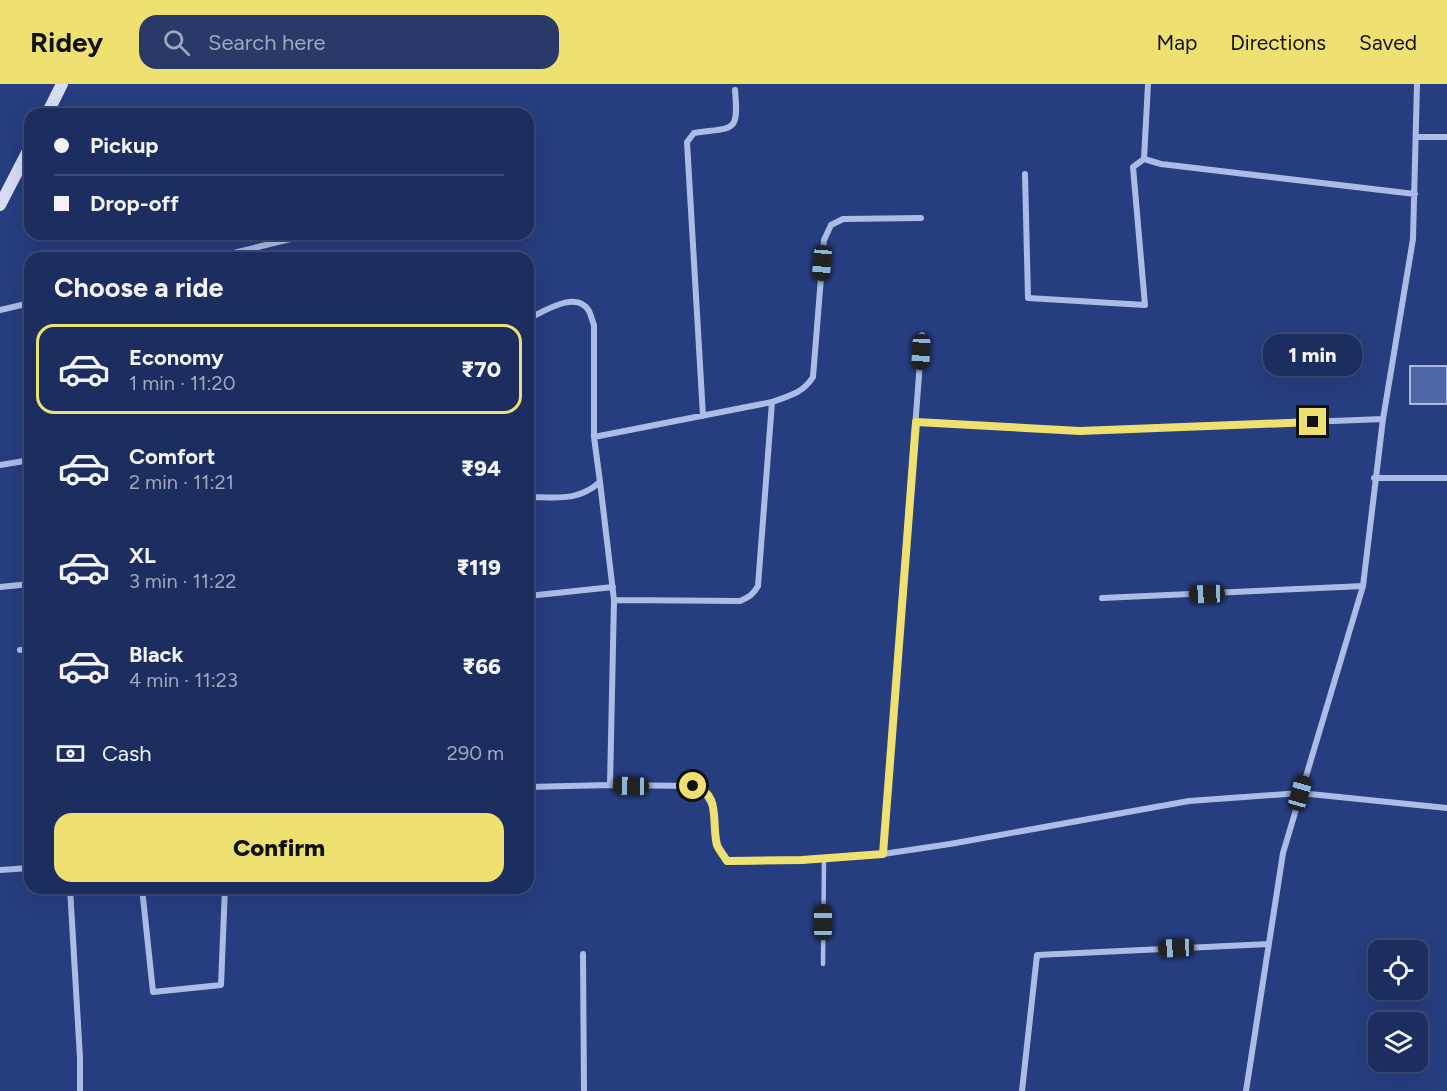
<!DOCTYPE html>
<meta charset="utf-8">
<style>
:root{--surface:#1c2e5f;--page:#293a68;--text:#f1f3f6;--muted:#a0a8bd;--line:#3a4a74;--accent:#eee172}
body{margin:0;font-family:Figtree,sans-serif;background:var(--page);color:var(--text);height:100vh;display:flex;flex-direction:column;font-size:22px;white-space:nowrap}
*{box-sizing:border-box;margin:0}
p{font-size:20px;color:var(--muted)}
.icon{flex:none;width:33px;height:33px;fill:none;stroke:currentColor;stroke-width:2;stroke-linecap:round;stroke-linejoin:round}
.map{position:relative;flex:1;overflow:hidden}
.sheet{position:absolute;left:24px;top:168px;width:510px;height:642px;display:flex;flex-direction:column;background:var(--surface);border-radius:18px;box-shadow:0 6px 24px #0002,0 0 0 2px var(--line)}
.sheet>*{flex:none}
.banner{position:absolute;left:24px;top:24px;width:510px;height:132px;border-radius:18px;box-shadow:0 6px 24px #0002,0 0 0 2px var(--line);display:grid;align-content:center;height:132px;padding:0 30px;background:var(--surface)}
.buttons{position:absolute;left:1368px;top:856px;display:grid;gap:12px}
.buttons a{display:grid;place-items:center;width:60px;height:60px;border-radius:12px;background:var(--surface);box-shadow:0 6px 24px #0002,0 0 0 2px var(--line);font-size:30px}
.end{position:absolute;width:27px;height:27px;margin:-14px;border:8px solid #eee172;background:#111;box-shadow:0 0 0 3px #111}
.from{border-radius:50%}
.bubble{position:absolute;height:42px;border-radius:18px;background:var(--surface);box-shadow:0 6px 24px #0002,0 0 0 2px var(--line);font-size:20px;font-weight:800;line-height:42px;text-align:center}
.car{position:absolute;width:18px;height:36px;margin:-18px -9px;border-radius:8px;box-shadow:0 0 4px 2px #0007;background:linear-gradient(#222 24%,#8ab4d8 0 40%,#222 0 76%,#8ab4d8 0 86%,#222 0)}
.banner b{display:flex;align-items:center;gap:21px;height:57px;font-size:22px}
.banner b+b{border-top:2px solid var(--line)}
.banner i{width:15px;height:15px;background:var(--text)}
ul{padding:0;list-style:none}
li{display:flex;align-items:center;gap:18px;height:90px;margin:0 12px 9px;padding:0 18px;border:3px solid transparent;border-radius:18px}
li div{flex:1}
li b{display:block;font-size:22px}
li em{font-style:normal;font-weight:800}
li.selected{border-color:var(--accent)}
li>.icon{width:54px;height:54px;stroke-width:1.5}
h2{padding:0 30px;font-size:27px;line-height:72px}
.pay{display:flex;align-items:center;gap:15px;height:66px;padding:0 30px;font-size:22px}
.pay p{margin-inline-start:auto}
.primary-button{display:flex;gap:12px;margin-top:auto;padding:12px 30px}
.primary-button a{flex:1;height:69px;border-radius:18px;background:var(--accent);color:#111;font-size:24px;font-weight:800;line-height:69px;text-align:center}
header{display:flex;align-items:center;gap:36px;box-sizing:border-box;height:84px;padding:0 30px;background:var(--accent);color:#111}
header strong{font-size:28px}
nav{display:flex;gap:33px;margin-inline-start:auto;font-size:21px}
.search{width:420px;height:54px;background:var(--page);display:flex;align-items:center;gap:15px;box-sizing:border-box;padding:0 21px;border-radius:18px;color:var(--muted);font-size:22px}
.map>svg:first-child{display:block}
</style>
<header>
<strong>Ridey</strong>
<div class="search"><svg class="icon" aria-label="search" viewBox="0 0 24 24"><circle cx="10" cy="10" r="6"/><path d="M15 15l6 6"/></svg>Search here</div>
<nav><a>Map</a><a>Directions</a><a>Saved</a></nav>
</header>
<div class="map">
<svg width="1447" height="1007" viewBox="0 0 1447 1007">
<rect width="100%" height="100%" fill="#263d7f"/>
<!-- building -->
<path fill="#4f66a7" stroke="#cfdaf5" stroke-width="1.5" d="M1410 282H1447V320H1410Z"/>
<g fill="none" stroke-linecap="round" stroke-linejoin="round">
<!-- lane -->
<path stroke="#acbce6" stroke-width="4.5" d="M823 880 824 775"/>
<!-- street -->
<path stroke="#acbce6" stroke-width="6" d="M1148 0 1144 75 1161 80 1415 110
M1416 53H1447
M1025 90 1028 214 1145 221 1133 83 1144 75
M213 174 311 150
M0 226 30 219
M528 235C543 228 577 205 589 227 591 231 592 236 594 241V353L772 318C789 312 803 309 813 293L824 156 831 141 843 135 921 134
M703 332 687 58 694 49C734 43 739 50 735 6
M916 338 1081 347 1383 335
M0 381 30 376
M1374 394H1447
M600 398 614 516 610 701 693 702 702 704 713 723 717 762 727 778 802 776 883 770 950 760 1189 717 1300 709 1447 724
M528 413C557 413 577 418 600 398L594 353
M0 503 30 500
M528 512 613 503
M1102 514 1363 502
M614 516 740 517C749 513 753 511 758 502L772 318
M20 566 30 565
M528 703 610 701
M883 770 922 251
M0 786 30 784
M70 804 80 974V1007
M142 804 153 908 221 901 225 804
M583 870 584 1007
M1022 1007 1037 871 1269 860
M1246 1007 1283 769 1363 502 1383 335 1413 155 1417 0"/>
<!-- secondary -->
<path stroke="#d6def5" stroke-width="12" d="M47 30 62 0
M0 121 30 63"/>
</g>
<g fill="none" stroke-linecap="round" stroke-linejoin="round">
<!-- route -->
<path stroke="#eee172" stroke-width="8" d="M693 702C722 709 711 739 717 761 719 766 724 772 727 777L802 776 883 770 916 338 1080 347 1313 338"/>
</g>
</svg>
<div class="buttons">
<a><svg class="icon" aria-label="locate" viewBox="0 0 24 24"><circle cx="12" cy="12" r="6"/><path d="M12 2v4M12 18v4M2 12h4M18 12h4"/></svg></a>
<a><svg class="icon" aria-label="layers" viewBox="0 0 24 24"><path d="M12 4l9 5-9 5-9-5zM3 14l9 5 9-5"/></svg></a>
</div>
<i class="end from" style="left:693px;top:702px"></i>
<i class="end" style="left:1313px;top:338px"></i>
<div class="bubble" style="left:1263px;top:250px;width:99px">1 min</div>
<i class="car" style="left:822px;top:179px;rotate:185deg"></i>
<i class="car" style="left:921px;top:268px;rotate:183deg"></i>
<i class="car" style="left:1207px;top:510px;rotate:268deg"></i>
<i class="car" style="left:631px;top:702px;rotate:271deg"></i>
<i class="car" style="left:1300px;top:709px;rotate:16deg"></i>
<i class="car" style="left:823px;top:838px;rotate:0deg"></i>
<i class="car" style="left:1176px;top:864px;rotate:267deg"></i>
<div class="banner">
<b><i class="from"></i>Pickup</b>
<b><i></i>Drop-off</b>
</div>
<section class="sheet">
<h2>Choose a ride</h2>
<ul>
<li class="selected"><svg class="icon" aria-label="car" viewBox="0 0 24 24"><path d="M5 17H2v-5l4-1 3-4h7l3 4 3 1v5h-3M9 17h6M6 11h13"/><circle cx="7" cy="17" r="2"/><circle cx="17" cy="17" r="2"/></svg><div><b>Economy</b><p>1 min · 11:20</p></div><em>₹70</em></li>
<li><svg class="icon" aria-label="car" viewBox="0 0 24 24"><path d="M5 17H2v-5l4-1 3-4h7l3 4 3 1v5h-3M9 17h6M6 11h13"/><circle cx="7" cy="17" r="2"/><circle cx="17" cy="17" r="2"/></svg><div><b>Comfort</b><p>2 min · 11:21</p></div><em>₹94</em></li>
<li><svg class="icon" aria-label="car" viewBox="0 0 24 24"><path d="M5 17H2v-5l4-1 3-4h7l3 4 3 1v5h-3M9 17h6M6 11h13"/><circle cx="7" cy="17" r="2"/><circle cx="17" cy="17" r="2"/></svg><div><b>XL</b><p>3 min · 11:22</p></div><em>₹119</em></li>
<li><svg class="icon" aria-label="car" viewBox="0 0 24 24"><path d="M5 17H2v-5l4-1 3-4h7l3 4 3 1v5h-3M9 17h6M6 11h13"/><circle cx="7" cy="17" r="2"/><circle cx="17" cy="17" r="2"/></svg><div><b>Black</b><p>4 min · 11:23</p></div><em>₹66</em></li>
</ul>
<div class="pay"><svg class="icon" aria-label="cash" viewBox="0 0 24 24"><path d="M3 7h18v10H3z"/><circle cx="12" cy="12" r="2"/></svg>Cash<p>290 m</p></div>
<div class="primary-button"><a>Confirm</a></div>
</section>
</div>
